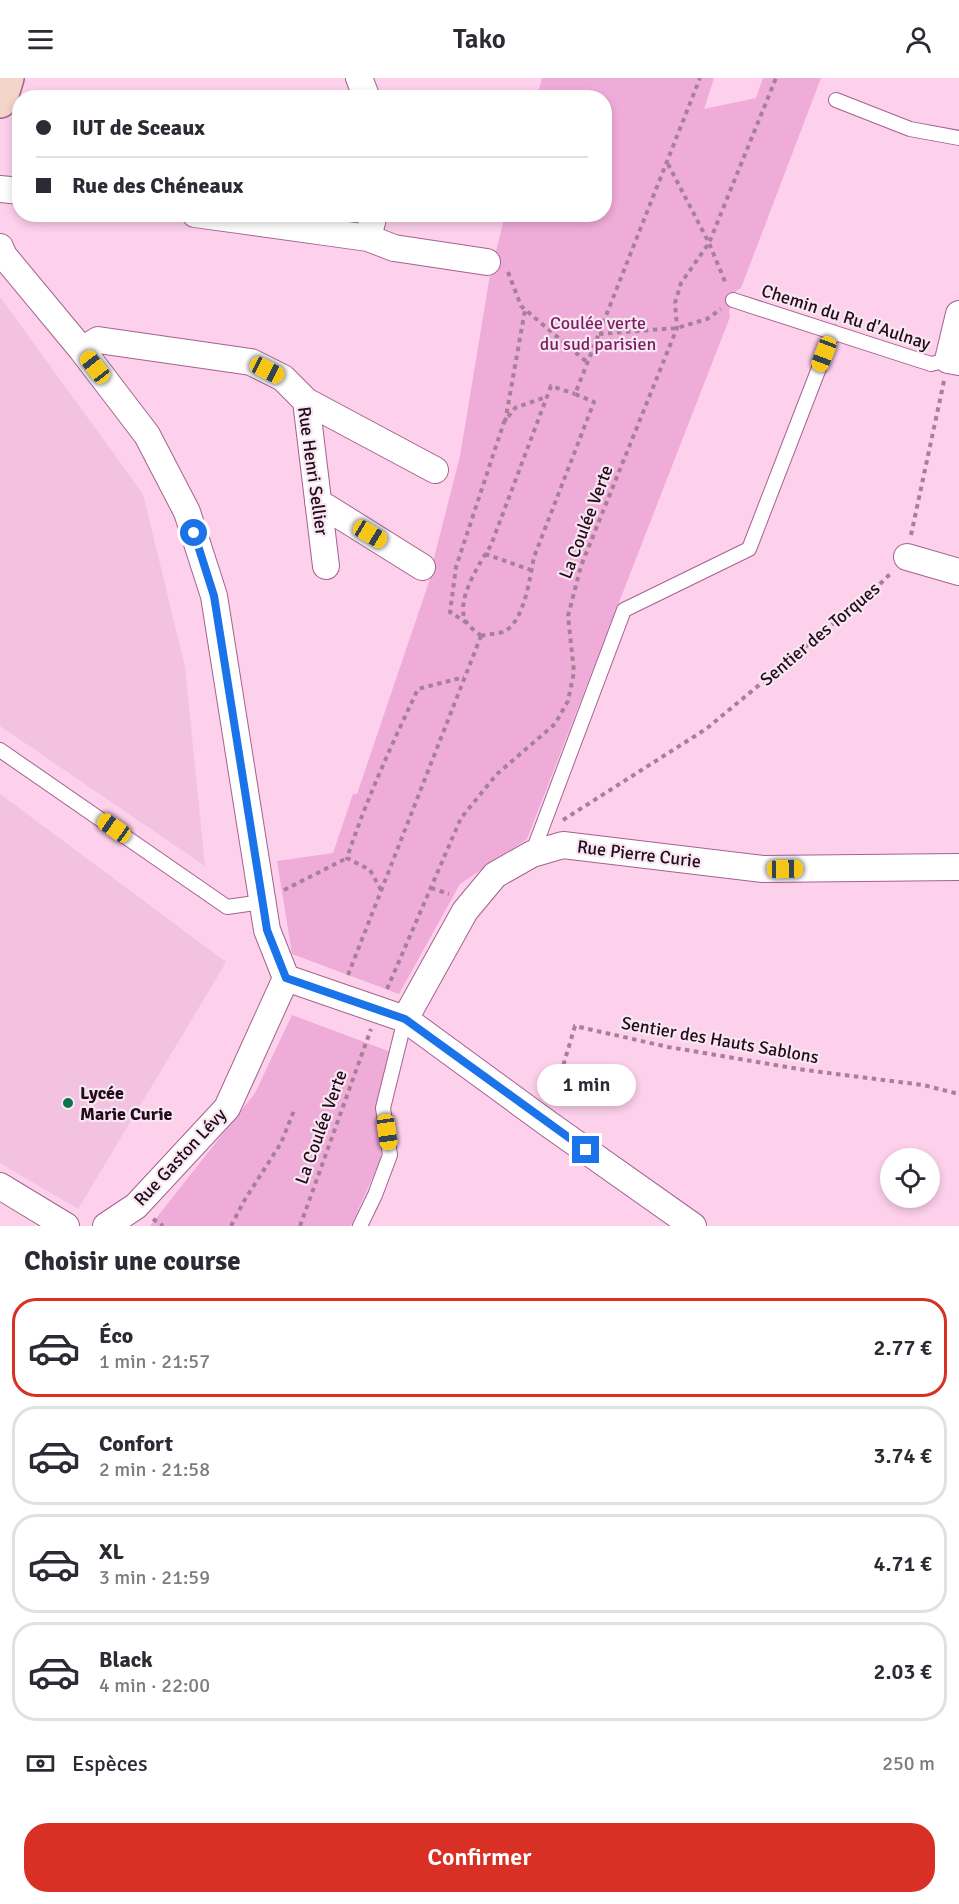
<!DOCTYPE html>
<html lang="fr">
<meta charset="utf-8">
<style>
:root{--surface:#fff;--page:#f7f7f7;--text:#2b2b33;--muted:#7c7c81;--line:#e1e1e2;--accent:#d93025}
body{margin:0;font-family:Signika,sans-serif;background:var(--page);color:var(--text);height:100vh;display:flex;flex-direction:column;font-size:22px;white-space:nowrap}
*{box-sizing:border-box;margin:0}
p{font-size:20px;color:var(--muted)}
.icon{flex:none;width:33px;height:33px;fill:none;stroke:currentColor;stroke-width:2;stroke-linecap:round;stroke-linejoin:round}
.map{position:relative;height:1148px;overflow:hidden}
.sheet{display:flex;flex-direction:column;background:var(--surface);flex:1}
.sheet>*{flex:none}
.banner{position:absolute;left:12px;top:12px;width:600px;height:132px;border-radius:24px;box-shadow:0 3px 9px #0003;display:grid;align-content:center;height:132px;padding:0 24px;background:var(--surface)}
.controls{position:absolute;left:880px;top:1070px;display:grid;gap:12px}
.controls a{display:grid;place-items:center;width:60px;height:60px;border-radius:50%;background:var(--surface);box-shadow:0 3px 9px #0003;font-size:30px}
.end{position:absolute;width:27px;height:27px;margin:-14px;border:8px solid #1a73e8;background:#fff;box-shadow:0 0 0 3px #fff}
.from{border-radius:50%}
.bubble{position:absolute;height:42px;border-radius:21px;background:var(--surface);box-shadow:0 3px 9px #0003;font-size:20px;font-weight:600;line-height:42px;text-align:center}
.car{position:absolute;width:18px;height:36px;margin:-18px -9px;border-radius:8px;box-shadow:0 0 4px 2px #0007;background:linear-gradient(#f5c518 24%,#345 0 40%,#f5c518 0 76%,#345 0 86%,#f5c518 0)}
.banner b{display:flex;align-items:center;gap:21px;height:57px;font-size:22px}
.banner b+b{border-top:2px solid var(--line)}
.banner i{width:15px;height:15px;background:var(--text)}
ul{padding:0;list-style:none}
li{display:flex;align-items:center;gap:18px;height:99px;margin:0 12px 9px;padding:0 12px;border:3px solid var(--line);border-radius:24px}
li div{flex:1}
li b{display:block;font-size:22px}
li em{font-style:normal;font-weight:600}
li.selected{border-color:var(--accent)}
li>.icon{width:54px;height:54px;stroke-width:1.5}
h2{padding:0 24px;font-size:27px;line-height:72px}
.pay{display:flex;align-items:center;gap:15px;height:66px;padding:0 24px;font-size:22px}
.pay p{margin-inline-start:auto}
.primary-button{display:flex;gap:12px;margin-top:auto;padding:12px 24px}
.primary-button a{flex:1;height:69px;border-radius:24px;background:var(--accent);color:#fff;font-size:24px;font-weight:600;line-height:69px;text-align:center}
header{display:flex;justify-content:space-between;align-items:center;height:78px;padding:0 24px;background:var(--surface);font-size:27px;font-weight:600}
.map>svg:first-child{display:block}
</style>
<header><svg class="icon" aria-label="menu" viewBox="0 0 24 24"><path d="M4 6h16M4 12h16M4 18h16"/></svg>Tako<svg class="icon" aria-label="person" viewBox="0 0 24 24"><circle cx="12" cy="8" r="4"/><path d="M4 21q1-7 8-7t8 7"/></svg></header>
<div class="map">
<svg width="959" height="1148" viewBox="0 0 959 1148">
<rect width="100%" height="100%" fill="#fdd0ec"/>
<!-- built -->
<path fill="#f3c2e1" d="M0 219 143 416 185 589 205 788 0 648Z
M0 716 226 884 78 1131 0 1085Z"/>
<!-- green -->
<path fill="#f0acd8" d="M542 0H714L704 31 756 20 763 0H821L741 210 736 213 735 228 729 231 730 239 527 761 460 806 399 916 292 876 277 783 333 775 353 716H357L434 489 432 488 460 378 490 197 505 137 604 136V20L537 19Z
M292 937 391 974 378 1034V1057L382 1068 380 1083 351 1148H150L255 1015Z"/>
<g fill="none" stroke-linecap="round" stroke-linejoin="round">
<!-- lane casing -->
<g stroke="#a5628f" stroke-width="16">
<path id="lane" d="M836 22 910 51 959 60
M733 222 931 286 948 282
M0 672 227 829 262 824
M532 776 624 532 749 471 833 254
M360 1148 375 1117 390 1077 383 1030 405 941"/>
</g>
<!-- street casing -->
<g stroke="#a5628f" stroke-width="28">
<path id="street" d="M359 0 367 20
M0 111 20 113
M195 136 368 160 394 170 487 184
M368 160 374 136
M0 169 4 178 82 272 147 357 187 434 214 518 267 852 286 900
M959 236 948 282 959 284
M82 272 98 262 251 284 283 300 306 323 326 488
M306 323 435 392
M318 424 422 489
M907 479 959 494
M286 900 405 941 550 1047 693 1148
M405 941 465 833 495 797 532 776 563 767 763 791 959 789
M0 1108 66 1148
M106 1148 136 1128 227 1030 286 900"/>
</g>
<!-- secondary casing -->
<g stroke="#a5628f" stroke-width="36">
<path id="secondary" d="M0 23 7 0"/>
</g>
<!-- path -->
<path stroke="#a58098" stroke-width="4" stroke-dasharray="4.5 4.5" stroke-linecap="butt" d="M668 86 709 165 726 206
M508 194 521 228 588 285
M599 256 677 250 707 241 721 231
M505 344 525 232
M911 457 944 303
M485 476 531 492
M467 545 450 534 456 489 504 344 515 330 546 319
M481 558C488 556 499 556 505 553 525 542 530 498 534 479L594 324 575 316 700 0
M481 558C477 554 470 550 467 545 453 525 480 485 491 467L551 308 575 316
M563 742 706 651 875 511 892 494
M431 810 449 816
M284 812 347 780
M381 812 370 792 347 780C366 722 392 666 418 611L464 599
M348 897 481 558
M387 911 461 740 497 696 555 646 568 623 574 594 568 538 581 488 677 250 675 225 681 205 709 165 776 0
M538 1010 561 995 575 948 668 969 805 992 923 1007 959 1016
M557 1023 561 995
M153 1141 163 1148
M231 1148 244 1123 281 1065 295 1030
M300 1148 371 951"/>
<!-- lane -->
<use href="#lane" stroke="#fff" stroke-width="14"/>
<!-- street -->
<use href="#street" stroke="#fff" stroke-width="26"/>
<!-- secondary -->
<use href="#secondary" stroke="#f3d5ca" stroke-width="33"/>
</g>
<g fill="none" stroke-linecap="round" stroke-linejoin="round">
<!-- route -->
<path stroke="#1a73e8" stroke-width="8" d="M194 455 214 518 267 852 286 900 405 941 586 1072"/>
</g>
<!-- markers -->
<circle fill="#0c744c" stroke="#f7e7f1" stroke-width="2" cx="68" cy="1025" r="6"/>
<g text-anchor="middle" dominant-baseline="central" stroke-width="4.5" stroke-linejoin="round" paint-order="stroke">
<!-- street labels -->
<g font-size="18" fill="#240a1c" stroke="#f7e7f1">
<text transform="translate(846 239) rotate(18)">Chemin du Ru d'Aulnay</text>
<text transform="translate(313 393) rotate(82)">Rue Henri Sellier</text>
<text transform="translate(586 444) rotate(-69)">La Coulée Verte</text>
<text transform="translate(820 556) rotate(-40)">Sentier des Torques</text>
<text transform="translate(639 776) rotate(7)">Rue Pierre Curie</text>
<text transform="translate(720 962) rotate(10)">Sentier des Hauts Sablons</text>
<text transform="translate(321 1049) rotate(-70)">La Coulée Verte</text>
<text transform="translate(180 1079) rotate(-47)">Rue Gaston Lévy</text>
</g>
<!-- park labels -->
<g font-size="18" fill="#7c1d64" stroke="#f7e7f1">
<text x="598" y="245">Coulée verte<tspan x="598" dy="21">du sud parisien</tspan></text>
</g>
<!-- poi labels -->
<g font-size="18" font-weight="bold" fill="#240a1c" stroke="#f7e7f1" text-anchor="start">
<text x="80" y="1015">Lycée<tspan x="80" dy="21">Marie Curie</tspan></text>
</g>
</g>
</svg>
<div class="controls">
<a><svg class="icon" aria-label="locate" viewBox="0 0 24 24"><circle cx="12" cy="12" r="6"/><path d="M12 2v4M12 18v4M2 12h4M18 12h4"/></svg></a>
</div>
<i class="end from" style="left:194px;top:455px"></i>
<i class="end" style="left:586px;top:1072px"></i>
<div class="bubble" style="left:537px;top:986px;width:99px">1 min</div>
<i class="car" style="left:824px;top:276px;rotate:201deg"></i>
<i class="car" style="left:95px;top:289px;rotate:322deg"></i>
<i class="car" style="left:267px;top:292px;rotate:117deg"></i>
<i class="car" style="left:370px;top:456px;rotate:121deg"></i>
<i class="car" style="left:114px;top:750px;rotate:305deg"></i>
<i class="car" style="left:785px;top:791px;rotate:89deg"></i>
<i class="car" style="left:387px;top:1054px;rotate:172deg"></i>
<div class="banner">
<b><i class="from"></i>IUT de Sceaux</b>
<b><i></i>Rue des Chéneaux</b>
</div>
</div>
<section class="sheet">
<h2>Choisir une course</h2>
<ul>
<li class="selected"><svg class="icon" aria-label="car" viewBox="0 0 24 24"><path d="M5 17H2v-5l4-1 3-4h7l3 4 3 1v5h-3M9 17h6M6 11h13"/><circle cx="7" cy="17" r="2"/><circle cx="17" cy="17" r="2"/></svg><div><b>Éco</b><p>1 min · 21:57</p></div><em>2.77 €</em></li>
<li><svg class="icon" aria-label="car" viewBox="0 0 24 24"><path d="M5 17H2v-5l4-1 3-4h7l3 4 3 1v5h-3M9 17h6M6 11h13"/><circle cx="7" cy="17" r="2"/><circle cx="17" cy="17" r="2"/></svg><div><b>Confort</b><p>2 min · 21:58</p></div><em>3.74 €</em></li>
<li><svg class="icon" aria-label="car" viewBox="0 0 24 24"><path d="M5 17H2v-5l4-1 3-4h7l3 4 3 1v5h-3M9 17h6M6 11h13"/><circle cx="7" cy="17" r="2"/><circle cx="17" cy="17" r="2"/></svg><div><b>XL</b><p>3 min · 21:59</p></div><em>4.71 €</em></li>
<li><svg class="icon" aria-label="car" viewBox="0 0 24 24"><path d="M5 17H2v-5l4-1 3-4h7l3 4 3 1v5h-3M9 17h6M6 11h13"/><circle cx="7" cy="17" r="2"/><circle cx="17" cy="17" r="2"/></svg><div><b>Black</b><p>4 min · 22:00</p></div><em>2.03 €</em></li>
</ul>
<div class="pay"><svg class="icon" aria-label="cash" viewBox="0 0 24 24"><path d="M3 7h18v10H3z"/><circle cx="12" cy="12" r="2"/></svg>Espèces<p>250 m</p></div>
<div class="primary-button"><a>Confirmer</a></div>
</section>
